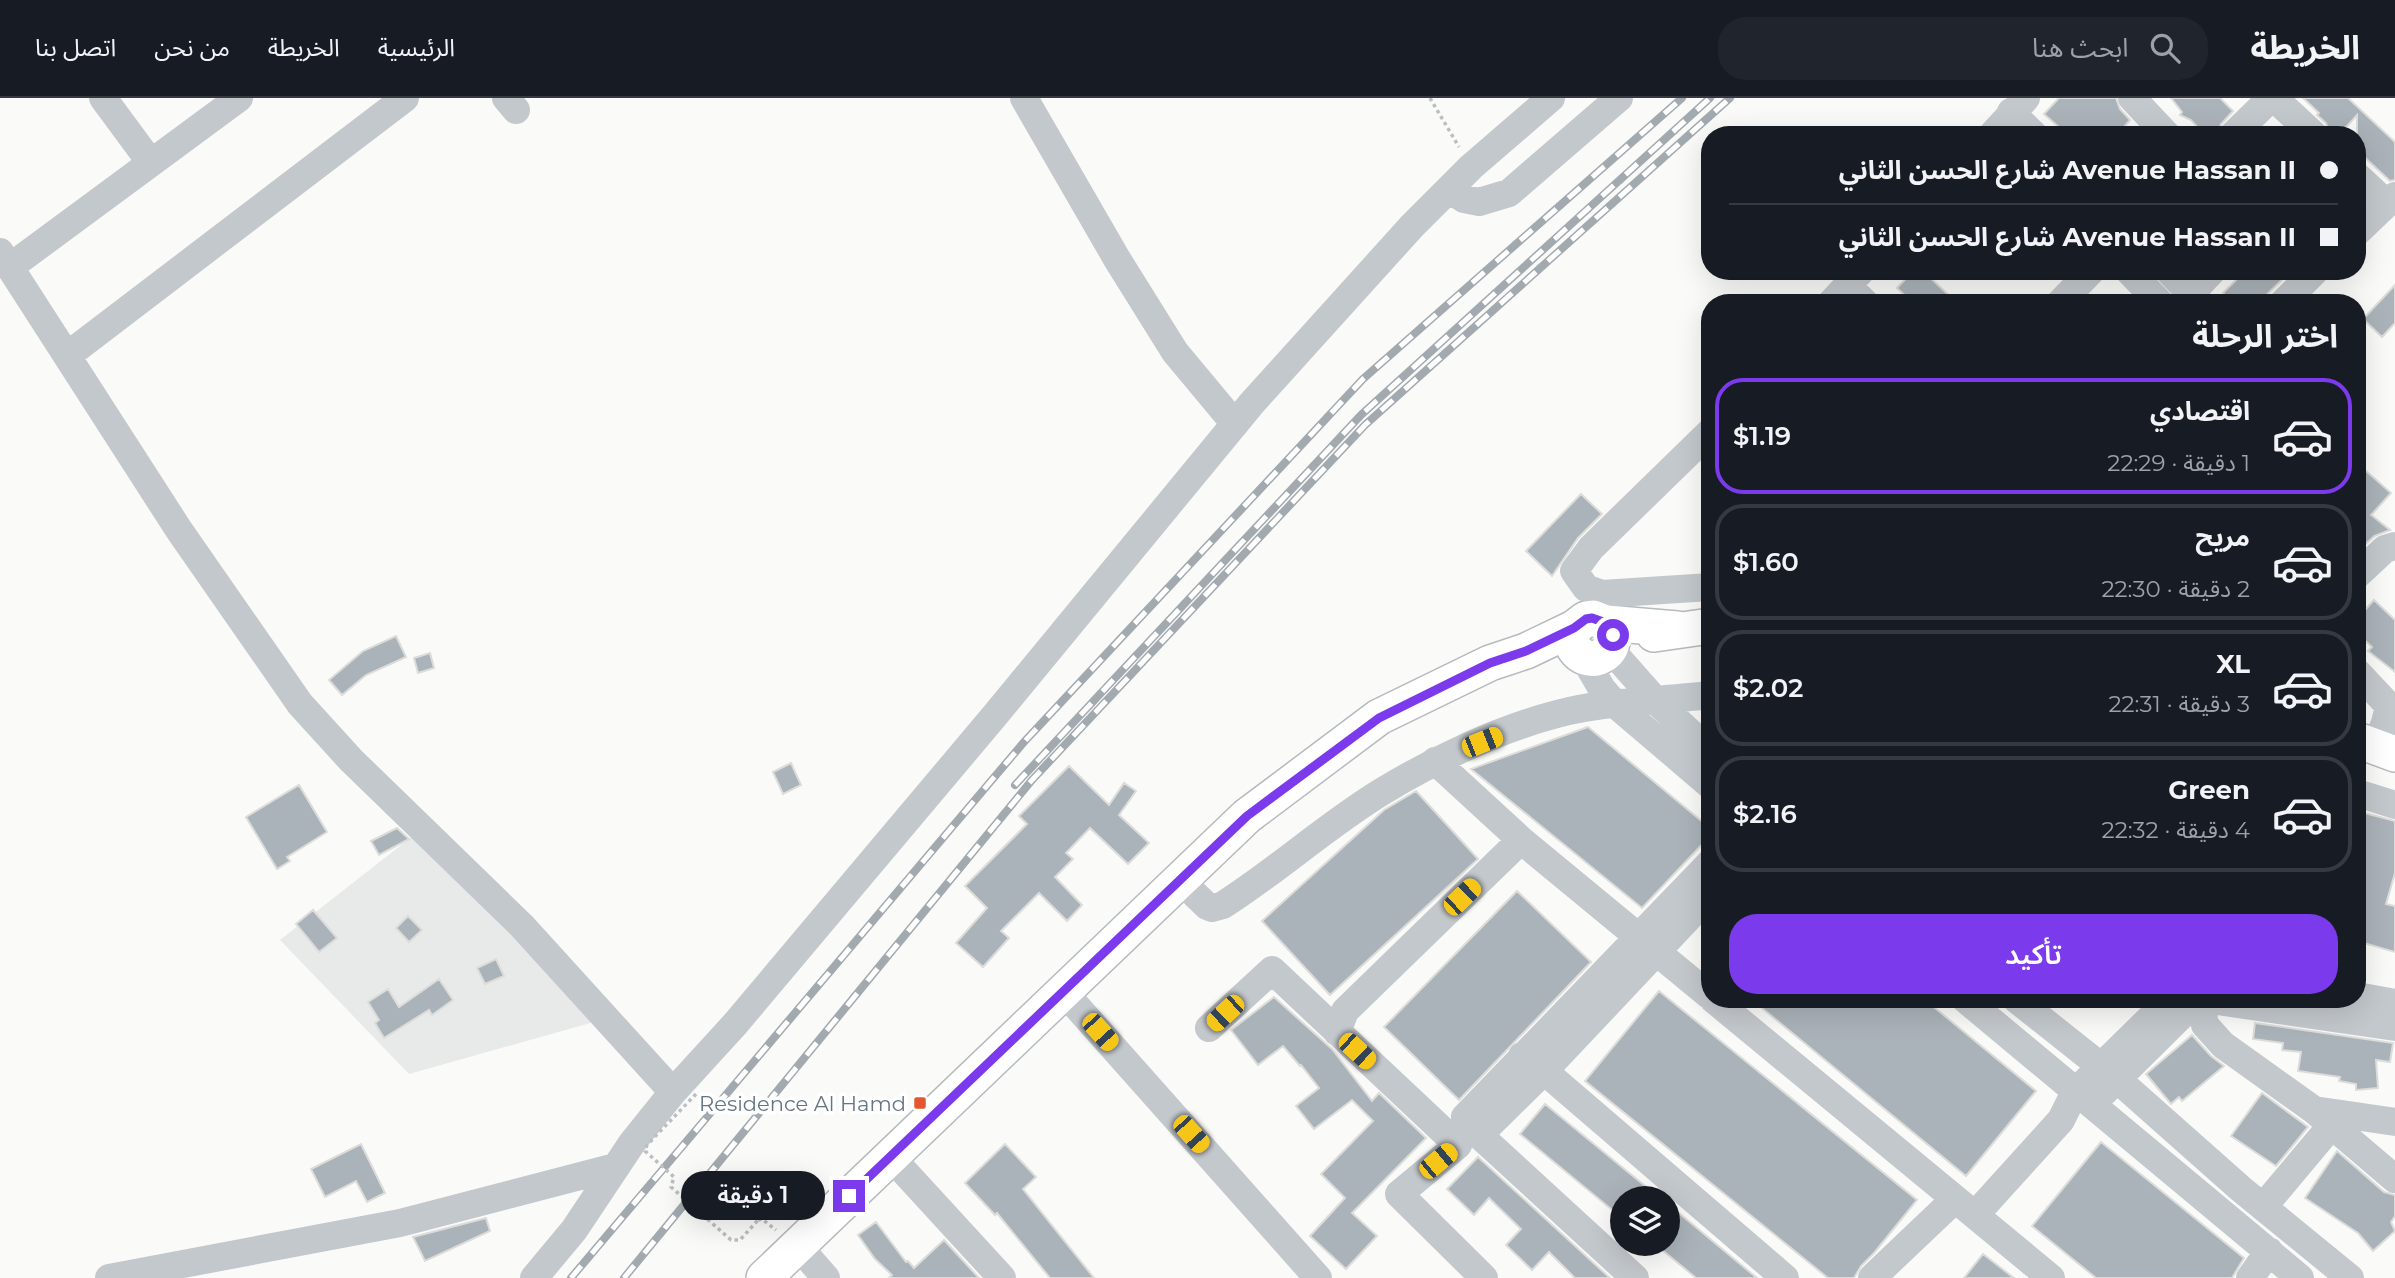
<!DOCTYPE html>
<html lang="ar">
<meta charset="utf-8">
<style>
:root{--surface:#171b24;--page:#20242c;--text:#f1f3f6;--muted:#9ea1a6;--line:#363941;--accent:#7c3aed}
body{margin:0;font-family:Montserrat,"Noto Sans Arabic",sans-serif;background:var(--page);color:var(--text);direction:rtl;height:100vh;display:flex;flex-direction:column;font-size:26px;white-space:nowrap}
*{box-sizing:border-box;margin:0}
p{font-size:23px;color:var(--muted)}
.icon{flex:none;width:38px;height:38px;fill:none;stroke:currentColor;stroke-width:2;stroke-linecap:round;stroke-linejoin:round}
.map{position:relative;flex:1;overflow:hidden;direction:ltr}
.side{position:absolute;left:1701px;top:196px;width:665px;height:714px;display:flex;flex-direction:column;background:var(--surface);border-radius:28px;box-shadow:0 7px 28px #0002;direction:rtl}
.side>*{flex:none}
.hud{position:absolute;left:1701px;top:28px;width:665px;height:154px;border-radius:28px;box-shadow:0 7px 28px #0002;direction:rtl;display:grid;align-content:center;height:154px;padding:0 28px;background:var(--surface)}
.tools{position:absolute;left:1610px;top:1088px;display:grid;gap:14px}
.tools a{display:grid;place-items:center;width:70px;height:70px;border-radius:50%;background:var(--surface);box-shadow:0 7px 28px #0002;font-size:35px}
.end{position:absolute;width:32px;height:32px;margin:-16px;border:9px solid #7c3aed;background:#fff;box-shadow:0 0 0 4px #fff}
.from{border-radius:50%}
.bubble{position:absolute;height:49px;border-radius:24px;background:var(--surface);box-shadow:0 7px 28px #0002;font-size:23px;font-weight:600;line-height:49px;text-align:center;direction:rtl}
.car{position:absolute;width:21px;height:42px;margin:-21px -10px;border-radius:9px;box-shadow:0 0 5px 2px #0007;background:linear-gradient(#f5c518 24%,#345 0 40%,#f5c518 0 76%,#345 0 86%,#f5c518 0)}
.hud b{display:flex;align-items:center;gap:24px;height:66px;font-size:26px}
.hud b+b{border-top:2px solid var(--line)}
.hud i{width:18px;height:18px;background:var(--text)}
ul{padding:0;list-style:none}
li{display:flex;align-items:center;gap:21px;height:116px;margin:0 14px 10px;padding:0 14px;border:4px solid var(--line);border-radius:28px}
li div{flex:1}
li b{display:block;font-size:26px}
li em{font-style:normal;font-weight:600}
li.on{border-color:var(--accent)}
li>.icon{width:63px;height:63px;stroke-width:1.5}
h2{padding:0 28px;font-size:32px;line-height:84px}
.primary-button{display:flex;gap:14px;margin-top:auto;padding:14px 28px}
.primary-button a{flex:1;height:80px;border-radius:28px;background:var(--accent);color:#fff;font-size:28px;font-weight:600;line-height:80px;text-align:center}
header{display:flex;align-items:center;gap:42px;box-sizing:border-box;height:98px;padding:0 35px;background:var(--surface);border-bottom:2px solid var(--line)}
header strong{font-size:33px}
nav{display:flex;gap:38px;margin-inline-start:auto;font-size:24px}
.search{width:490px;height:63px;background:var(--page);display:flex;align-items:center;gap:18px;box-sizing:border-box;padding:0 24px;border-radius:28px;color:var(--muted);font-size:26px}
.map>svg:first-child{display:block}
</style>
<header>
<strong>الخريطة</strong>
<div class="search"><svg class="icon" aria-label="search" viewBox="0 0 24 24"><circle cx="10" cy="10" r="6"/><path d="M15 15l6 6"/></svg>ابحث هنا</div>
<nav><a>الرئيسية</a><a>الخريطة</a><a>من نحن</a><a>اتصل بنا</a></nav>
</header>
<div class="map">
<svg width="2395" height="1180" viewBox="0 0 2395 1180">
<rect width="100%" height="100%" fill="#fafaf8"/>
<!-- built -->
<path fill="#e8e9e9" d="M419 733 594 924 409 976 280 842Z"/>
<!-- building -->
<path fill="#aab3b9" stroke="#dcdcda" stroke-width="2" d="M2059 0H2116L2120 11 2130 22 2117 37H2068L2044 16Z
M2171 0H2220L2233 13 2221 26 2217 37H2205L2191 22 2180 17 2182 14Z
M2303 0H2348L2395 44V82L2390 83 2357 52V17L2339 37H2330L2326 25 2317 17 2319 15Z
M1913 173H1923L1957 205H1913L1897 190Z
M2245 173H2291L2258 205H2232L2223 195Z
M2395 187V225L2382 239 2363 221Z
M2357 365 2391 395 2371 417 2390 432 2374 438 2357 454Z
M1581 396 1602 416 1578 440 1552 478 1526 453Z
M2374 502 2395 522V574L2368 553 2372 549 2357 535V521Z
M396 538 406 559 366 577 342 597 329 582 363 553Z
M430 555 434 570 418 575 414 560Z
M1588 629 1710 730V738L1642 810 1471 671Z
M791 665 801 687 783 696 773 674Z
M1069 668 1109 707 1124 685 1136 693 1119 717 1149 745 1128 766 1090 730 1066 755 1073 761 1055 779 1082 807 1067 823 1039 795 1001 833 1009 840 983 869 956 845 987 810 965 788 1027 726 1019 718Z
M299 687 327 734 287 759 290 763 277 771 246 719Z
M1416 693 1478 761 1330 897 1262 823 1384 712Z
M2357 713 2395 723V775L2386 806 2395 808V854L2357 843Z
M397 730 409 741 379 757 371 743Z
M1517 793 1591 864 1459 1002 1384 929Z
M313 812 337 840 319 854 296 826Z
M408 818 422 832 409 844 396 830Z
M496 861 504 878 485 886 477 870Z
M439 881 453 902 432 917 429 912 384 940 375 925 379 922 368 904 388 891 399 909Z
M1659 893 1917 1102 1874 1155 1861 1168 1854 1180H1828L1585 983Z
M1274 899 1332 951 1372 1003 1379 995 1426 1040 1352 1115 1377 1138 1346 1171 1310 1138 1345 1100 1321 1076 1373 1023 1352 1002 1314 1031 1296 1008 1319 990 1301 967 1300 968 1283 948 1258 967 1231 932Z
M1751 901H1924L2036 993 1966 1078Z
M2255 925 2393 945 2390 964 2376 962 2378 990 2356 992V986L2339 983 2340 979 2298 973 2301 954 2282 952 2283 945 2253 941Z
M2192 937 2211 958 2224 968 2182 1003 2179 999 2171 1006 2146 976Z
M2262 995 2308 1029 2276 1068 2231 1038Z
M1545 1006 1661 1101H1622V1120L1520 1036Z
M2101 1044 2244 1160 2232 1180H2096L2032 1128Z
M361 1046 385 1095 367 1104 356 1083 325 1099 311 1071Z
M1005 1046 1036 1079 1023 1091 1094 1180H1050L997 1115 995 1117 965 1085Z
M2337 1053 2384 1094 2395 1097V1118L2391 1124 2395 1133 2373 1153 2358 1135 2305 1100Z
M1478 1059 1610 1180H1575L1549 1154 1532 1172 1506 1147 1521 1131 1489 1100 1474 1117 1447 1091Z
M1668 1106 1757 1180H1696L1655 1146H1668Z
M486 1120 490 1133 425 1163 413 1139Z
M876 1124 906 1164 908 1163 914 1170 944 1142 979 1180H889L892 1177 875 1161 858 1137Z
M1983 1156 2014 1180H1964Z"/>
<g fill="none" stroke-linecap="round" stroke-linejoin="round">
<!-- major casing -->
<g stroke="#b5babe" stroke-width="38">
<path id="major" d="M1574 530 1571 543C1583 578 1629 554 1606 525
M1654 536 1710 528
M2357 642 2395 656
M764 1180 1247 718 1379 619 1490 565 1526 553 1574 530 1586 521 1593 520 1606 525 1677 531"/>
</g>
<!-- path -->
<path stroke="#bbbfc2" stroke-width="3.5" stroke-dasharray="3.5 3.5" stroke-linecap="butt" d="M1430 0 1459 49
M758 1122 762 1121 776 1132"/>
<!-- minor -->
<path stroke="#c3c8cc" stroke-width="28" d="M103 0 151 65
M506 0 516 12
M1024 0 1117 161 1175 254 1235 326
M2132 0 2167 37
M2274 0 2314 37
M2011 14 2034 37
M1992 37 2026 0
M2233 37 2271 0
M2357 78 2387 106
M1449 91 1464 101 1479 104 1509 95 1619 0
M2357 134 2395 98
M0 154 179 432 300 606 351 662 522 828 673 994
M10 169 239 0
M2129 173 2160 205
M2169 173 2200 205
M1847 187 1865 205
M2191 195 2212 173
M1831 205 1861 173
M2060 205 2091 173
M2283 205 2315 173
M68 257 405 0
M1710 334 1591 450 1574 473 1586 490 1602 496 1710 489
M2357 477 2385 451 2395 448
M1610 551 1656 603 1710 653
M1584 560 1602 591 1615 606 1710 687
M2357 574 2389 608 2385 625 2375 649
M1435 663 1521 742 1710 898
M2357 695 2395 707
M1181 783 1207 808 1212 810 1223 807C1278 772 1327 727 1383 693 1434 662 1499 631 1557 616 1606 603 1659 603 1710 597
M1063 893 1318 1180
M2357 898 2395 905
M1713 901 2051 1180
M1965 901 2300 1180
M2016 901 2118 982 2241 1091 2350 1180
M2200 901 2205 927 2223 947 2314 1012 2395 1081
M2204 901 2395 929
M1209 930 1272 872 1458 1047 1399 1096 1484 1180
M1337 934 1345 913 1521 742
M1522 958 1544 973 1785 1180
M2104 994 2194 905 2203 901
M2314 1012 2395 1024
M1480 1036 1544 973 1710 797
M890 1058 1002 1180
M2263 1109 2331 1028
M1975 1117 2061 1022 2075 994 2170 901
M798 1148 826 1180
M109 1180 400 1125 615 1069
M534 1180 574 1132 632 1045 673 994 736 925 996 616 1252 305 1412 128 1471 69 1551 0
M1635 1180 1467 1026 1465 1019 1710 765
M1872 1180 1954 1102
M2250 1180 2269 1153"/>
<!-- major -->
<use href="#major" stroke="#fff" stroke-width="35"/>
<!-- rail casing -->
<g stroke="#a2aab0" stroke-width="8">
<path id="rail" d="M1015 687 1361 317 1710 0
M571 1180 1024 644 1363 281 1682 0
M624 1180 1032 682 1365 327 1730 0"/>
</g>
<!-- rail -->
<use href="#rail" stroke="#fff" stroke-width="5" stroke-dasharray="16" stroke-linecap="butt"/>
<!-- path-bridge -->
<path stroke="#bbbfc2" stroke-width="3.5" stroke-dasharray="3.5 3.5" stroke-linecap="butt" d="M696 996 647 1047 645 1053 674 1079 671 1089 731 1142H740L758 1122"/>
</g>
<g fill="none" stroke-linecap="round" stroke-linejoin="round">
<!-- route -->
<path stroke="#7c3aed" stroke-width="9" d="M849 1098 1247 718 1379 620 1490 565 1526 553 1574 530 1586 521 1592 520 1606 525 1613 537"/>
</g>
<!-- markers -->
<rect fill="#e4572e" stroke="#fff" stroke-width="2.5" x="913" y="998" width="14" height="14" rx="3.5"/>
<g text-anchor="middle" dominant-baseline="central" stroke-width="7" stroke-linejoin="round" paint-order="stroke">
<!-- poi labels -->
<g font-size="21" fill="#657683" stroke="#fff" text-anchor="end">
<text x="906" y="1005">Residence Al Hamd</text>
</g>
</g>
</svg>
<div class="tools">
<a><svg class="icon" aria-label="layers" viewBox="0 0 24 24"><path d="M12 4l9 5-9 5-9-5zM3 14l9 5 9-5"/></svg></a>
</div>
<i class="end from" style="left:1613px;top:537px"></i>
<i class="end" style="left:849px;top:1098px"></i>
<div class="bubble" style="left:681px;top:1073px;width:144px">1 دقيقة</div>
<i class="car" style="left:1482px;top:644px;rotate:68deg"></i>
<i class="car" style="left:1462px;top:799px;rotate:46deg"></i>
<i class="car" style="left:1225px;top:915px;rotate:227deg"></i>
<i class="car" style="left:1100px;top:934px;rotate:138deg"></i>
<i class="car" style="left:1357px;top:953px;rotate:133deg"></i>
<i class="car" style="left:1191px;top:1036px;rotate:138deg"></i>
<i class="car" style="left:1438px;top:1063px;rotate:50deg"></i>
<div class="hud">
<b><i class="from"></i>Avenue Hassan II شارع الحسن الثاني</b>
<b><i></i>Avenue Hassan II شارع الحسن الثاني</b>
</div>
<section class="side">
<h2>اختر الرحلة</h2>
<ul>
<li class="on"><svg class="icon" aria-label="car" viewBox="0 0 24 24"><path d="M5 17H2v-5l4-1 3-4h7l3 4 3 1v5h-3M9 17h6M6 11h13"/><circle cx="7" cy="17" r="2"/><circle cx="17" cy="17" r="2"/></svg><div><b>اقتصادي</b><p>1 دقيقة · 22:29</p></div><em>$1.19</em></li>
<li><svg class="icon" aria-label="car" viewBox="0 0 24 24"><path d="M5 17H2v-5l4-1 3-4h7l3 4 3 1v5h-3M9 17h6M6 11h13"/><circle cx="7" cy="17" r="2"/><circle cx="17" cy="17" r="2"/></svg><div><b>مريح</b><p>2 دقيقة · 22:30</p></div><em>$1.60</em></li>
<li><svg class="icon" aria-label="car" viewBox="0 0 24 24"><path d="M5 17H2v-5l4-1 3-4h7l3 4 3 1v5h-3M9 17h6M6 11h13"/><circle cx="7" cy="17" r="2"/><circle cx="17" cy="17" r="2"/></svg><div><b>XL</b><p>3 دقيقة · 22:31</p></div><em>$2.02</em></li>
<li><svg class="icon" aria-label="car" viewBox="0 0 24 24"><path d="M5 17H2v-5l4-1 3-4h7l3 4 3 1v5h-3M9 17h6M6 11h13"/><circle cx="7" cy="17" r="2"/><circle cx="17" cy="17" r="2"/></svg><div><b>Green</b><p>4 دقيقة · 22:32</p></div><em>$2.16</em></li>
</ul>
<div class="primary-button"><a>تأكيد</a></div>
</section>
</div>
